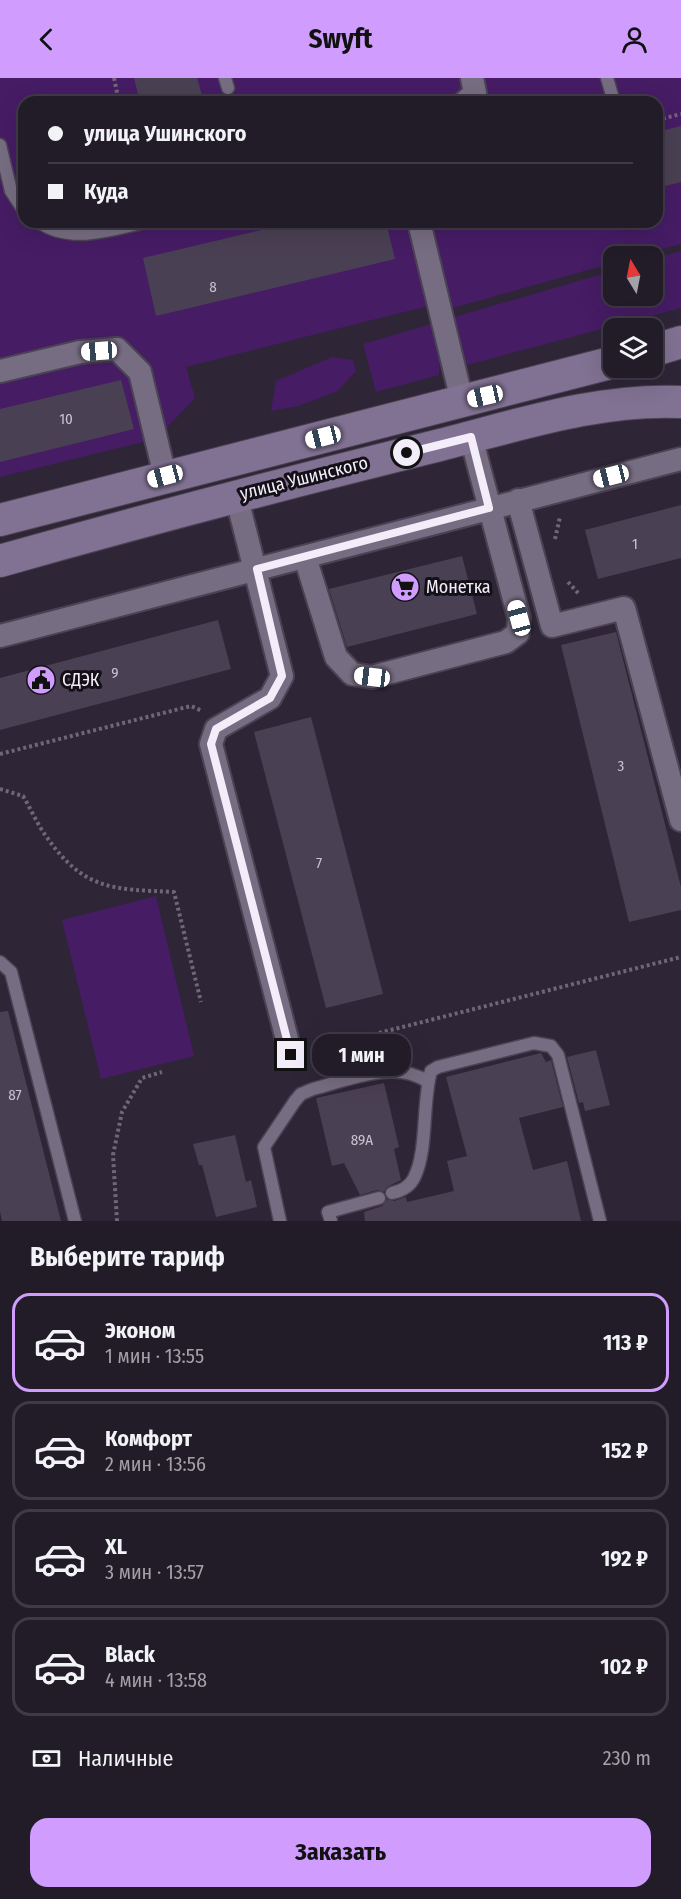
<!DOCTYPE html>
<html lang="ru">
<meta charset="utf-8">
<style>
:root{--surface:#221c29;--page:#2a2531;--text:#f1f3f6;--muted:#a2a1a8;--line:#3f3a46;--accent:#d09dff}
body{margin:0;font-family:"Fira Sans Condensed",sans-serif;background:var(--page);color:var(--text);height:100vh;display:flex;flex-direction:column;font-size:22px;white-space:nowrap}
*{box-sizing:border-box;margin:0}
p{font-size:20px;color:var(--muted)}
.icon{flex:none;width:33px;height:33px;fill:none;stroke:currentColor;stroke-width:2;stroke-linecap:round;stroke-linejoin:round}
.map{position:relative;height:1143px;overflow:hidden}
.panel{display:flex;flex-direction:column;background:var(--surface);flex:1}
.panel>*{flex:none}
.top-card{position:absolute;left:18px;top:18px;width:645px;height:132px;border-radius:18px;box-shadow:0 6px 24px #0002,0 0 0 2px var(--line);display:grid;align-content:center;height:132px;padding:0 30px;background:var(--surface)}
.needle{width:39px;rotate:350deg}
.controls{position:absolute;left:603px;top:168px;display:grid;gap:12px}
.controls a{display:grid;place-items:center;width:60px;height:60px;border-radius:12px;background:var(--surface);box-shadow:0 6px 24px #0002,0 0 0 2px var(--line);font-size:30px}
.end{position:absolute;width:27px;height:27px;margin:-14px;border:8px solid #f3edfa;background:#111;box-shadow:0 0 0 3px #111}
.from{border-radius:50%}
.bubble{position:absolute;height:42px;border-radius:18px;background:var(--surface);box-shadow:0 6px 24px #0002,0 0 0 2px var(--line);font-size:20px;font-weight:700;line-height:42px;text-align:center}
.car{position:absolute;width:18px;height:36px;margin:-18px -9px;border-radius:8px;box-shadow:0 0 4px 2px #0007;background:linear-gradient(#fff 24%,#345 0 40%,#fff 0 76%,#345 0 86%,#fff 0)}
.top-card b{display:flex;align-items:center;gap:21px;height:57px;font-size:22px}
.top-card b+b{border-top:2px solid var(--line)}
.top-card i{width:15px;height:15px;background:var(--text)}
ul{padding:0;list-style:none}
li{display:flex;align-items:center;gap:18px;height:99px;margin:0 12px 9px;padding:0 18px;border:3px solid var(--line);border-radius:18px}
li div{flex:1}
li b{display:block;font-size:22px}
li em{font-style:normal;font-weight:700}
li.current{border-color:var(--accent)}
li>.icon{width:54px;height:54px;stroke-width:1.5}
h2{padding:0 30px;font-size:27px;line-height:72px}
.pay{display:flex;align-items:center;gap:15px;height:66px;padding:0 30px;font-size:22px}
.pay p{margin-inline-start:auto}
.primary-button{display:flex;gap:12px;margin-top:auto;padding:12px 30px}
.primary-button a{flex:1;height:69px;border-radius:18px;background:var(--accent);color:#111;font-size:24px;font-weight:700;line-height:69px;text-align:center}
header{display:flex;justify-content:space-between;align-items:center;height:78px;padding:0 30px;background:var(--accent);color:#111;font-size:27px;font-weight:700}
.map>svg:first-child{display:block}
</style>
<header><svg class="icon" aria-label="back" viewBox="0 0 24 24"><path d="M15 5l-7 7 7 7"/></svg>Swyft<svg class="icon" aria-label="person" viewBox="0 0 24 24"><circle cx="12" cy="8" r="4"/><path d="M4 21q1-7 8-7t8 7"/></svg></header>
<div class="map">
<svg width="681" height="1143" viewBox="0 0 681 1143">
<rect width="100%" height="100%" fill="#2e2537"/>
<!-- green -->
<path fill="#461c65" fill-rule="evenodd" d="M0 0H681V166L636 178H614L613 185 442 233 424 229 186 289 195 320 156 361 0 399ZM24 24H657V144H24Z
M681 173V230L467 287 459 271 454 239 613 193 614 218H652L653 181Z
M431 246 440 280 439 297 376 314 363 266Z
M332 279 353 282 356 293 338 313 298 328 271 333 276 303Z
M156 818 194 978 101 1001 62 842Z"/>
<!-- building -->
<path fill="#4a4053" d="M134 0H197L204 24H140Z
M681 48V104L657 110V54Z
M295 144H386L395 181 156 238 143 180Z
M121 302 134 351 0 384V331Z
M681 427V480L598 501 585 452Z
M462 478 477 536 347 569 329 511Z
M218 542 231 591 0 652V600Z
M616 554 681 809V832L629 844 561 567Z
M311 639 383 916 326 930 254 654Z
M8 933 61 1143H2L0 1133V934Z
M596 972 610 1027 585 1033 583 1024 579 1025 567 979Z
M541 975 546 984 551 982 563 1029 519 1040 533 1092 567 1083 581 1143H365L364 1134 382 1128 387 1121 394 1123 406 1119 407 1124 454 1113 447 1083 467 1078 446 999Z
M384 1005 399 1069 394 1071 401 1102 387 1109 384 1114 377 1112 360 1117 344 1085 332 1088 316 1020Z
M235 1057 246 1104 251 1102 257 1129 216 1139 202 1087H199L193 1066Z"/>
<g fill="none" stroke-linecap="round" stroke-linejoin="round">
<!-- lane casing -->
<g stroke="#4b4353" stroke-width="15">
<path id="lane" d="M225 0 228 10
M607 0 614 24
M0 67 11 113 24 133
M39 144C70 166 112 152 145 144
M0 884 11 894 75 1143
M392 1115C401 1113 410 1108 414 1100 428 1073 422 1024 431 993L438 989 534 965 551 968 558 977 600 1143
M280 1143 264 1069 295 1023 301 1016 313 1011C349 1002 394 981 428 1004
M331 1143 328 1134 379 1120"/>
</g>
<!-- street casing -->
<g stroke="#4b4353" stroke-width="26">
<path id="street" d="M465 24 475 15 472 0
M419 144 462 323
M0 293 80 274 117 271 140 294 165 398
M236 417 282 598 270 620 216 651 211 666 291 977
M518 422 552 548 624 530 681 742
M305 479 336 579 352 596 372 599 506 564 518 555 519 540 471 359
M0 558 681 381"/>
</g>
<!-- secondary casing -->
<g stroke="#4b4353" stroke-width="34">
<path id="secondary" d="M652 273 681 264
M0 442 614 284
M0 483C145 442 290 404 436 368 516 348 598 320 681 324"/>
</g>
<!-- path -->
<path stroke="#6f6778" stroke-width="4" stroke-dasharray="3 3" stroke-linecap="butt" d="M114 0 119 24
M657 42 681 36
M555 461 560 439
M568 504 579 516
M0 676 191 628 202 633
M0 711 23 718C31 731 37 746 46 758 84 813 113 811 174 814L201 924
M315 971 681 879
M117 1143 113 1077 122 1034 142 1000 162 994"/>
<!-- lane -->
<use href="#lane" stroke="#776d82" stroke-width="12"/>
<!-- street -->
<use href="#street" stroke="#776d82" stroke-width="22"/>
<!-- secondary -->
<use href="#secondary" stroke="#817192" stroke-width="32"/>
</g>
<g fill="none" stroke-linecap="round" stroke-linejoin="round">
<!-- route -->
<path stroke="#f3edfa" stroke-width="8" d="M291 977 211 666 216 651 270 620 282 598 257 491 489 430 471 359 407 375"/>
</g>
<!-- icons -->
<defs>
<g id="supermarket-disc" transform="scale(1.5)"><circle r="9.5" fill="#d09dff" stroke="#141018"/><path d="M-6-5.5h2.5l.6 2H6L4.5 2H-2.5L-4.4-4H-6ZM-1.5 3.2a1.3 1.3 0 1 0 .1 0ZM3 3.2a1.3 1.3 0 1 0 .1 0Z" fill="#111"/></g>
<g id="civic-disc" transform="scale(1.5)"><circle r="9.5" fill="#d09dff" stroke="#141018"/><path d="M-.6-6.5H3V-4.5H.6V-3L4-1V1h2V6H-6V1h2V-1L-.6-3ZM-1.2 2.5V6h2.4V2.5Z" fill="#111"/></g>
</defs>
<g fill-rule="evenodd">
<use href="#supermarket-disc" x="405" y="509"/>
<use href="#civic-disc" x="41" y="602"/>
</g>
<g text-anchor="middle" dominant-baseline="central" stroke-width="6" stroke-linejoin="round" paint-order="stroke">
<!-- number labels -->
<g font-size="15" fill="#c9c2d0">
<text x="213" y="209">8</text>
<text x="66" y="341">10</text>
<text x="635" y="466">1</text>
<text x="115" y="595">9</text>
<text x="621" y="688">3</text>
<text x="319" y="785">7</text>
<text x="15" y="1017">87</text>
<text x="362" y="1062">89А</text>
</g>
<!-- street labels -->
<g font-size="18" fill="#f3edfa" stroke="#141018">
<text transform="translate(304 400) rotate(-14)">улица Ушинского</text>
</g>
<!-- poi labels -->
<g font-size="18" fill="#f3edfa" stroke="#141018" text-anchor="start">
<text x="426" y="509">Монетка</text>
<text x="62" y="602">СДЭК</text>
</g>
</g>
</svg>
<div class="controls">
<a><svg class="needle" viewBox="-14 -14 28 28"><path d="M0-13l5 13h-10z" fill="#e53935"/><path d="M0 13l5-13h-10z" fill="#a2a1a8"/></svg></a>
<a><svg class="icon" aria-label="layers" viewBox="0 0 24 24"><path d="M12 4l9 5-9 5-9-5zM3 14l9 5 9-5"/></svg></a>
</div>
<i class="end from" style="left:407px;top:375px"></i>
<i class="end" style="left:291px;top:977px"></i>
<div class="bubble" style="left:312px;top:956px;width:99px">1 мин</div>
<i class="car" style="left:99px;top:273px;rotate:266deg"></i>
<i class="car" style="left:485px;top:318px;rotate:257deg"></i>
<i class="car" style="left:323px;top:359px;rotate:256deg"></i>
<i class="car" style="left:165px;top:398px;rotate:255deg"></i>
<i class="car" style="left:611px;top:398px;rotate:256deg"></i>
<i class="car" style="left:519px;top:540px;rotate:345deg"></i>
<i class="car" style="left:372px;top:599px;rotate:277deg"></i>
<div class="top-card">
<b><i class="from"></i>улица Ушинского</b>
<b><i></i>Куда</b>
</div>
</div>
<section class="panel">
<h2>Выберите тариф</h2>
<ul>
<li class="current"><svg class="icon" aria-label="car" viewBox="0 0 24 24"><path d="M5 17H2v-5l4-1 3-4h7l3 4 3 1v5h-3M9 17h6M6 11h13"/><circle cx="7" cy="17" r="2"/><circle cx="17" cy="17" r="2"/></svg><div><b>Эконом</b><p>1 мин · 13:55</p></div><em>113 ₽</em></li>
<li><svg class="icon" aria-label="car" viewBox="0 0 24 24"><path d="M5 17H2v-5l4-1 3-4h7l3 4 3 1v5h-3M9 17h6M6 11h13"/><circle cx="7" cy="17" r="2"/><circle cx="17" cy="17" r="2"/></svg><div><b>Комфорт</b><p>2 мин · 13:56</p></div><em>152 ₽</em></li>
<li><svg class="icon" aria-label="car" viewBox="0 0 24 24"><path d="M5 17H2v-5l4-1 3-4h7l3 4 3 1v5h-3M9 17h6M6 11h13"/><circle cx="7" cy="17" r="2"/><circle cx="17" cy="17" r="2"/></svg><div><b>XL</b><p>3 мин · 13:57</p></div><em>192 ₽</em></li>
<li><svg class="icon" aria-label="car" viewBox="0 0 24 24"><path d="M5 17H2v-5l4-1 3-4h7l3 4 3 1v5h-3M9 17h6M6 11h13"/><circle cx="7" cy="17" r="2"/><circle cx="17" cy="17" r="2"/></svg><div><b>Black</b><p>4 мин · 13:58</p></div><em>102 ₽</em></li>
</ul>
<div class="pay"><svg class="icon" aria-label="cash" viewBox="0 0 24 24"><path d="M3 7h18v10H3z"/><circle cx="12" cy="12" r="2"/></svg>Наличные<p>230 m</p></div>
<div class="primary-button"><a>Заказать</a></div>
</section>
